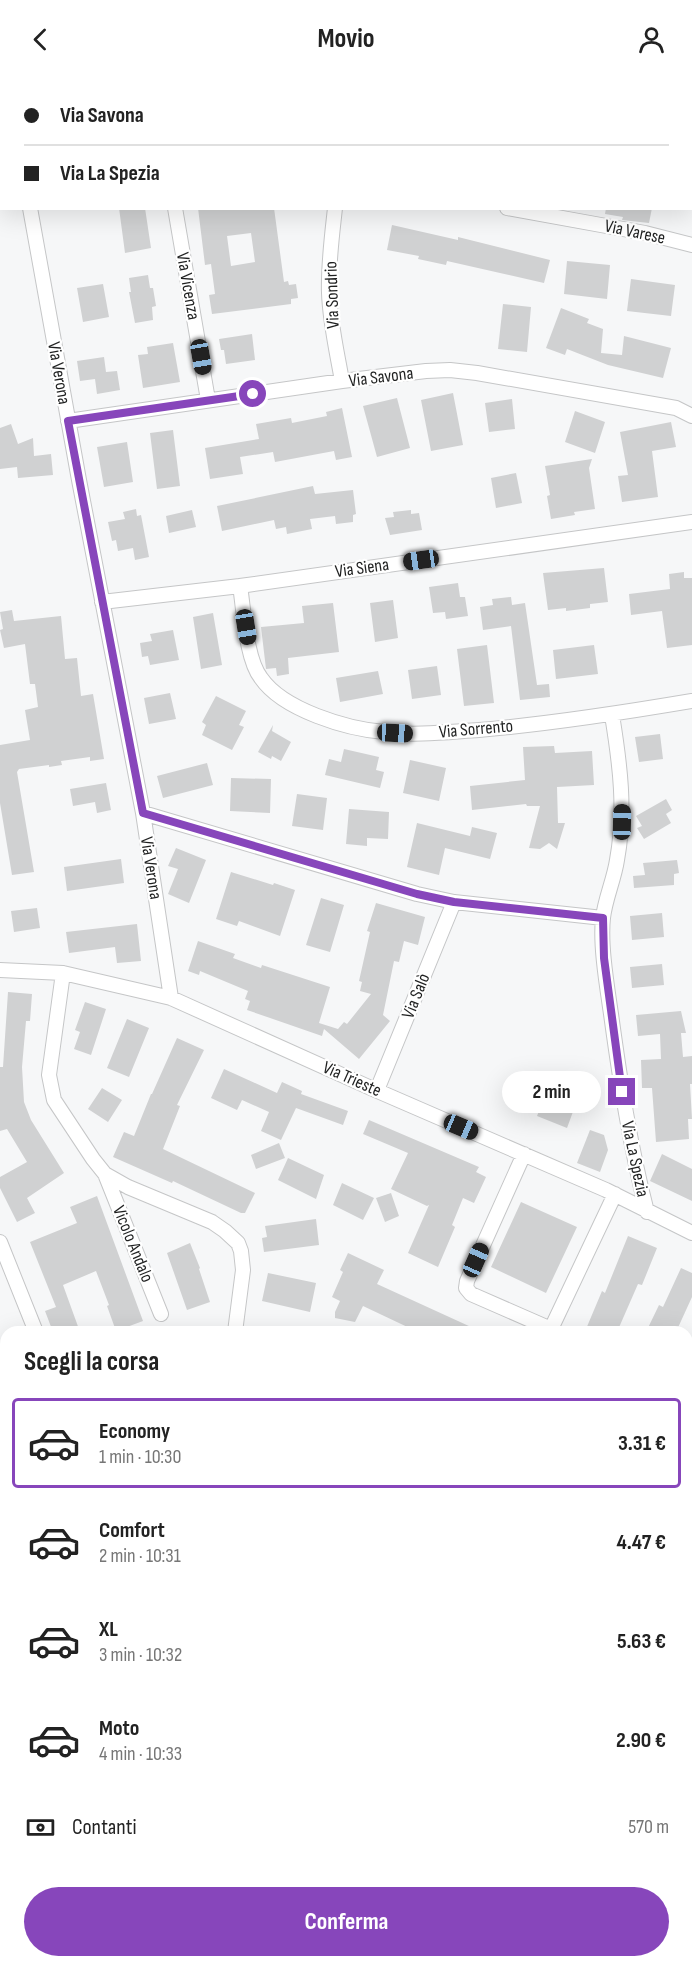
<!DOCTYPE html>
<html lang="it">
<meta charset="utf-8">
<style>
:root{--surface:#fff;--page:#f2f2f2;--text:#222;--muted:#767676;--line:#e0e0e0;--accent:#8746bb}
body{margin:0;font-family:"Sofia Sans Condensed",sans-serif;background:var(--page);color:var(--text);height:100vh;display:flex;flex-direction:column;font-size:22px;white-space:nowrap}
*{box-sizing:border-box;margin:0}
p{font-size:20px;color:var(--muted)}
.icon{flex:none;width:33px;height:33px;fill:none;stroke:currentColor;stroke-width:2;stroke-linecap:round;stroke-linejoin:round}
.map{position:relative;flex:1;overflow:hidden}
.sheet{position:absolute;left:0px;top:1248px;width:693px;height:642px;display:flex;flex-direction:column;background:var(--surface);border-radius:18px 18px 0 0;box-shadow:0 6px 24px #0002}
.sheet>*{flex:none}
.hud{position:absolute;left:0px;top:0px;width:693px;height:132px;box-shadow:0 6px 24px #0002;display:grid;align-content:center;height:132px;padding:0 24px;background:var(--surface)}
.end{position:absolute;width:27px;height:27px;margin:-14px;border:8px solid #8746bb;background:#fff;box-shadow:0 0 0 3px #fff}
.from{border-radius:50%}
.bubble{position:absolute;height:42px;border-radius:21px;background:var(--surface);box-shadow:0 6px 24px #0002;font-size:20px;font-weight:700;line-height:42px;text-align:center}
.car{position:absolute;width:18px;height:36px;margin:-18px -9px;border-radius:8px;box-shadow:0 0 4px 2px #0007;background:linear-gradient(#222 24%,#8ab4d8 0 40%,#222 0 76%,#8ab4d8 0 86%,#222 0)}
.hud b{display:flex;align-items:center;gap:21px;height:57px;font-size:22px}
.hud b+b{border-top:2px solid var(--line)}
.hud i{width:15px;height:15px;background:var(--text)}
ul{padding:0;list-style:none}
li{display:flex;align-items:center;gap:18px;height:90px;margin:0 12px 9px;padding:0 12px;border:3px solid transparent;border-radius:6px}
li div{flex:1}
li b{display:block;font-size:22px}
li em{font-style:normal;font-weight:700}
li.active{border-color:var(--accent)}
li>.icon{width:54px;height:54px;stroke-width:1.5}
h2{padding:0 24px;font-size:27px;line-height:72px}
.pay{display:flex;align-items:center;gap:15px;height:66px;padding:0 24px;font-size:22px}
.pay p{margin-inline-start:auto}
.button{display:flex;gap:12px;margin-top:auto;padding:12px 24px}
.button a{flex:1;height:69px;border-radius:36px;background:var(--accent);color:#fff;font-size:24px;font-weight:700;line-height:69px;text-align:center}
header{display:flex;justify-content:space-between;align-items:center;height:78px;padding:0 24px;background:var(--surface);font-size:27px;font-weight:700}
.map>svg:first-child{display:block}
</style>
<header><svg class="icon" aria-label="back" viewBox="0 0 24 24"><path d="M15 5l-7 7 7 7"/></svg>Movio<svg class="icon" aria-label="person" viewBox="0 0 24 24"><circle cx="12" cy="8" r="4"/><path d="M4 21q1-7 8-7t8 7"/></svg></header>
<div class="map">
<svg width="692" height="1890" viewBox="0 0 692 1890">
<rect width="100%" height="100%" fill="#f6f7f8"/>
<!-- building -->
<path fill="#d0d1d2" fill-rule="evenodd" d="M119 130H145L151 170 125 175Z
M198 130H274L284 204 288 203 289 207 296 206 298 220 291 221V226L212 236 209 217 215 216 211 186 205 187ZM251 155 255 184 231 188 227 158Z
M606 130H652L649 145 622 142 623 139 605 136Z
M392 147 458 162V159L550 182 544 205 447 183 446 187 418 181 419 178 387 172Z
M567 183 610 187 607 221 564 216Z
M148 197 150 210H153L156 228 152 229 153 242 135 245 129 214H131L129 200Z
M631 201 675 207 671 238 627 233Z
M103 206 109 239 83 244 77 210Z
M503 226 531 229 527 274 498 271Z
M561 230 589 241 587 245 603 251 601 275 622 277 624 258 671 270 663 300 608 287 567 271 565 277 546 270Z
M252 256 255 282 226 286 224 272H221L219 261Z
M173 265 180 304 143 310 138 277 148 276 147 269Z
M104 279 106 294 117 293 120 312 97 316 95 301 80 303 77 283Z
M453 315 463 367 431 373 421 322Z
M397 320 410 370 377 379 363 328Z
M512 321 515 351 489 354 485 325Z
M342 330 352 379 336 382 334 373 275 384 273 374 240 379 243 396 210 401 205 370 259 361 256 346 291 340 292 345 327 338 326 334Z
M575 333 605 344 595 375 565 364Z
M671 344 676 369 652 373 658 419 622 424 618 398 628 397 620 354Z
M11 346 18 366 33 360 34 378 51 376 53 397 18 400 17 389 0 391V350Z
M173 352 180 408 157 411 150 355Z
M127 364 133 404 104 409 97 369Z
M592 381 589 390 595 431 574 434 575 437 551 441 547 418 550 417 545 388Z
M516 395 522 425 496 430 491 400Z
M313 408 315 416 353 412 356 436 353 437V444L336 446 335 438 310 441 312 451 287 456 286 449 276 451 274 442 222 453 217 428Z
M136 431 137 438 141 437 149 479 135 482 133 470 118 473 116 462 112 463 108 444 125 441 123 434Z
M192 432 196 449 169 455 166 438Z
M411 432V436L419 435 422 452 390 457 385 440 394 439 393 434Z
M604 490 608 524 590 526V530L566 533V530L548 532 543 495Z
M684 494V500H692V567L667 570 662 533 631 537 629 516 670 511 669 496Z
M458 505 460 519H465L468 538 446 541 445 534 433 535 429 509Z
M511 519 512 527 525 525 537 607 549 606 550 619 520 622 511 548 483 552 480 529 493 527 492 521Z
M393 522 398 560 375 564 370 525Z
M333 525 339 574 288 580 289 596 277 598 276 590 266 591 261 549 304 545 302 528Z
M12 532 14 543 61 538 65 581 77 580 81 618 93 616 104 681 90 683V679L61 683 62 687 49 689V687L19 691 17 694 34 794 12 797 0 725V667L30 662 25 632 38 629 35 606H30L25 566 4 570 0 552 3 551 0 534Z
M213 535 222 587 201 591 193 539Z
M173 552 179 582 150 587 148 578 142 579 140 565 152 563 150 556Z
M487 567 494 625 464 628 457 571Z
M594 567 598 596 556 601 553 572Z
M437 588 441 617 412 621 408 592Z
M378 593 383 616 340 624 336 600Z
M170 615 176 641 149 646 144 620Z
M216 618 246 633 239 647 244 649 232 672 202 657 206 647 202 644Z
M273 647 272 653 291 664 281 683 272 678 271 681 258 674Z
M660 656 663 681 639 684 635 659Z
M554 668 555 675 592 673 594 707 557 709 558 745H565L557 771 549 765 540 771 529 770 540 728H527L526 726 472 732 470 708 525 702 523 669Z
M344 671 379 679 376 692 384 694 380 710 325 697 329 681 341 684Z
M410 682 446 690 439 723 403 715Z
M207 685 213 707 163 720 157 698Z
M231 700 271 701 270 735 230 733Z
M106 705 111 732 97 735 95 724 73 728 70 711Z
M297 716 327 720 323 752 292 748Z
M666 721 672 732 666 736 671 745 644 761 637 750 642 748 636 738Z
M349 731 389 734 388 761 367 760V768L346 766Z
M417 745 470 758 472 749 497 755 490 781 445 770 439 797 407 789Z
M176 770 206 782 189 825 168 816 178 791 168 788Z
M121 781 124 805 67 813 64 789Z
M677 782 679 795 674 796V807L634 810 633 798 645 797 643 785Z
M231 794 273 807 274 805 295 812 280 858 239 843 237 848 216 841Z
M321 820 344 827 330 874 306 867Z
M376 825 425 839 418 867 404 863 399 884 394 883 383 937 390 943 359 981 324 951 322 958 247 932 250 923 245 921 248 913 200 893 199 897 188 893 198 863 235 876 233 880 261 890 262 887 330 909 319 945 338 951 344 944 347 946 371 916 360 913 362 904 359 903 370 854 367 853Z
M37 830 40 850 14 854 11 833Z
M662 835 664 859 632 862 630 838Z
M137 846 141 883 117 885 115 869 69 875 66 854Z
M662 886 664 907 632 910 630 889Z
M8 914 32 916 30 943H26L22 989 24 1024 31 1042 64 1095 27 1120 35 1135 17 1144 0 1110V1099L27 1084 7 1051 0 1053V989H3Z
M85 924 106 931 91 977 74 971 80 954 75 952Z
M681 933 686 955H681L683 979 692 978V1006H690L692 1041H688L689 1061 656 1064 652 1010H642L641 982 661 981 660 956 638 958 636 937Z
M127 941 149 950 129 999 107 990Z
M177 960 204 972 177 1027 180 1028 163 1071 255 1115 245 1135H241L173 1103 172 1105 113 1079 124 1054 134 1058 151 1016H152Z
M224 991 277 1015 282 1004 302 1013 301 1016 348 1033 343 1047 296 1030 281 1062 261 1053 269 1034 242 1022 237 1032 211 1020Z
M549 1008 578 1020 567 1050 537 1038Z
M102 1010 122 1022 108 1044 88 1031Z
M369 1042 479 1089 476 1094 486 1099 474 1125 463 1120 452 1147 455 1149 438 1189 408 1175 429 1127 427 1128 391 1111 408 1075 363 1056Z
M590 1052 604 1057 608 1072 600 1094 577 1085Z
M279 1065 285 1080 256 1091 251 1077Z
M662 1076 692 1091V1123L650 1103Z
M288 1080 324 1097 316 1121 278 1102Z
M342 1105 374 1120 363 1142 333 1127Z
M391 1115 399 1138 385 1144 376 1120Z
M97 1118 143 1243 116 1253 107 1228 109 1227 96 1193 63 1207 80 1254H53L45 1233 56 1229 30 1164 77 1145 70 1129Z
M521 1124 577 1149 546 1215 491 1189Z
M316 1141 319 1167 264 1174 262 1160 267 1159 265 1148Z
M628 1158 657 1170 642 1207 638 1206 617 1254H593L586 1251 602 1213 605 1215Z
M190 1165 200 1190 199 1191 210 1224 187 1232 167 1175Z
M348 1175 384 1192 377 1206 482 1254H418L363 1228 355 1244 335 1240V1234L340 1223 332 1219 343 1194 340 1192Z
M681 1190 692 1195V1219L676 1254H646L659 1227 663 1229Z
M268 1195 316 1205 310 1234 262 1223Z"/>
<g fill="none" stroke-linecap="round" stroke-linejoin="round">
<!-- minor casing -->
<g stroke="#c5c6c7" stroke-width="16">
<path id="minor" d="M7 0V2
M152 0 153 2
M339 0V2
M552 2 553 0
M0 116H2
M30 130 79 402 143 735 171 920
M175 130 208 322
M335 130C332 158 328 187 329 215 330 245 337 274 342 303
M507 130 645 155 692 167
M68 343 342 303 426 293 450 292 477 295 676 330 692 338
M240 508C244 533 246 581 261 600 283 632 347 651 384 654 415 658 448 654 479 652 551 646 621 635 692 623
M102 524 240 508 692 444
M612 637C620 686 626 733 617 782 614 802 605 821 603 840 600 867 607 908 611 936 620 1002 630 1068 647 1134
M143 735 417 816 454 824 603 840
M0 892 63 895 171 920 373 1011 606 1112 692 1155
M63 895 49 997 54 1022 93 1081 105 1096 128 1109 212 1144 225 1153 238 1165 241 1173 243 1192 235 1254
M377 1012 454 824
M524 1076 467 1203 466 1210 471 1216 551 1251 615 1116
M105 1096 161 1236
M0 1164 36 1254
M0 1395 6 1392
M687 1397H692
M687 1543H692
M0 1786 6 1783
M550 1884V1890
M179 1890V1884"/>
</g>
<!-- minor -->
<use href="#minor" stroke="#fff" stroke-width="14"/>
</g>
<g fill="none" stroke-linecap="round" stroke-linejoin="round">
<!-- route -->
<path stroke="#8746bb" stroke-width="8" d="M253 316 68 343 143 735 417 816 454 824 603 840 604 880 622 1014"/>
</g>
<g text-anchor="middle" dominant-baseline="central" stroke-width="4.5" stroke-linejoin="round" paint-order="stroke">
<!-- street labels -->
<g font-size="18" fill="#1f2020" stroke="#fff">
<text transform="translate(635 154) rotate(12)">Via Varese</text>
<text transform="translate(188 208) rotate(80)">Via Vicenza</text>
<text transform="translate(332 217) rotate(-92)">Via Sondrio</text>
<text transform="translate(59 295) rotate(80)">Via Verona</text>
<text transform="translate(381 299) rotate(-7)">Via Savona</text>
<text transform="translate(362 490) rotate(-8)">Via Siena</text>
<text transform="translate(476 651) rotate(-5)">Via Sorrento</text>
<text transform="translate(151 790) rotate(81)">Via Verona</text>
<text transform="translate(416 918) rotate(-68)">Via Salò</text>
<text transform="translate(352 1001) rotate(24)">Via Trieste</text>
<text transform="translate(635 1081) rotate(78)">Via La Spezia</text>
<text transform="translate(133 1166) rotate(68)">Vicolo Andalo</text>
</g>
</g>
</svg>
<i class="end from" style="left:253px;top:316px"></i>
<i class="end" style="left:622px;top:1014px"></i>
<div class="bubble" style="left:502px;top:993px;width:99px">2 min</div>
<i class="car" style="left:201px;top:279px;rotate:170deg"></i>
<i class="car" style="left:421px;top:482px;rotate:262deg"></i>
<i class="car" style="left:246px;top:549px;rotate:171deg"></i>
<i class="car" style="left:395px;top:655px;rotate:93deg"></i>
<i class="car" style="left:622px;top:744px;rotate:1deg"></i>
<i class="car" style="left:461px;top:1049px;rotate:113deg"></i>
<i class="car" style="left:476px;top:1182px;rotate:24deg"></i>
<div class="hud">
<b><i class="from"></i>Via Savona</b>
<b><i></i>Via La Spezia</b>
</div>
<section class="sheet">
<h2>Scegli la corsa</h2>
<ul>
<li class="active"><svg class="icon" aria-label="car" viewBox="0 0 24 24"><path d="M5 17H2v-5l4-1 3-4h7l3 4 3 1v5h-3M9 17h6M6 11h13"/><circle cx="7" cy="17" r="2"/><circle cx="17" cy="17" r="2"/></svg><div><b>Economy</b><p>1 min · 10:30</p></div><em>3.31 €</em></li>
<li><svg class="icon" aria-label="car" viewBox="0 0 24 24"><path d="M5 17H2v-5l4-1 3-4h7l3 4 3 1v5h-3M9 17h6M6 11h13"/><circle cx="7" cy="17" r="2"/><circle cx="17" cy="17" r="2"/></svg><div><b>Comfort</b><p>2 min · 10:31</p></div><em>4.47 €</em></li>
<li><svg class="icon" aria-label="car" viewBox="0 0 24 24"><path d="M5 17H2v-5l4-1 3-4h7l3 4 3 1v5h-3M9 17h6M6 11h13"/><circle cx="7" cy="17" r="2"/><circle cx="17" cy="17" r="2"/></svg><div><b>XL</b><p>3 min · 10:32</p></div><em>5.63 €</em></li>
<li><svg class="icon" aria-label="car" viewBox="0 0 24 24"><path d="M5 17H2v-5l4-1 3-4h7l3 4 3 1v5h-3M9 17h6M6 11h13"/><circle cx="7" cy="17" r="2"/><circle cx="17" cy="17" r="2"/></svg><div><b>Moto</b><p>4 min · 10:33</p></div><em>2.90 €</em></li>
</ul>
<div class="pay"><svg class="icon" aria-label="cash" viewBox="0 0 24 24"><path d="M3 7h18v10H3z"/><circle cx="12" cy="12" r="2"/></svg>Contanti<p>570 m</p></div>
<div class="button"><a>Conferma</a></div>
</section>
</div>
